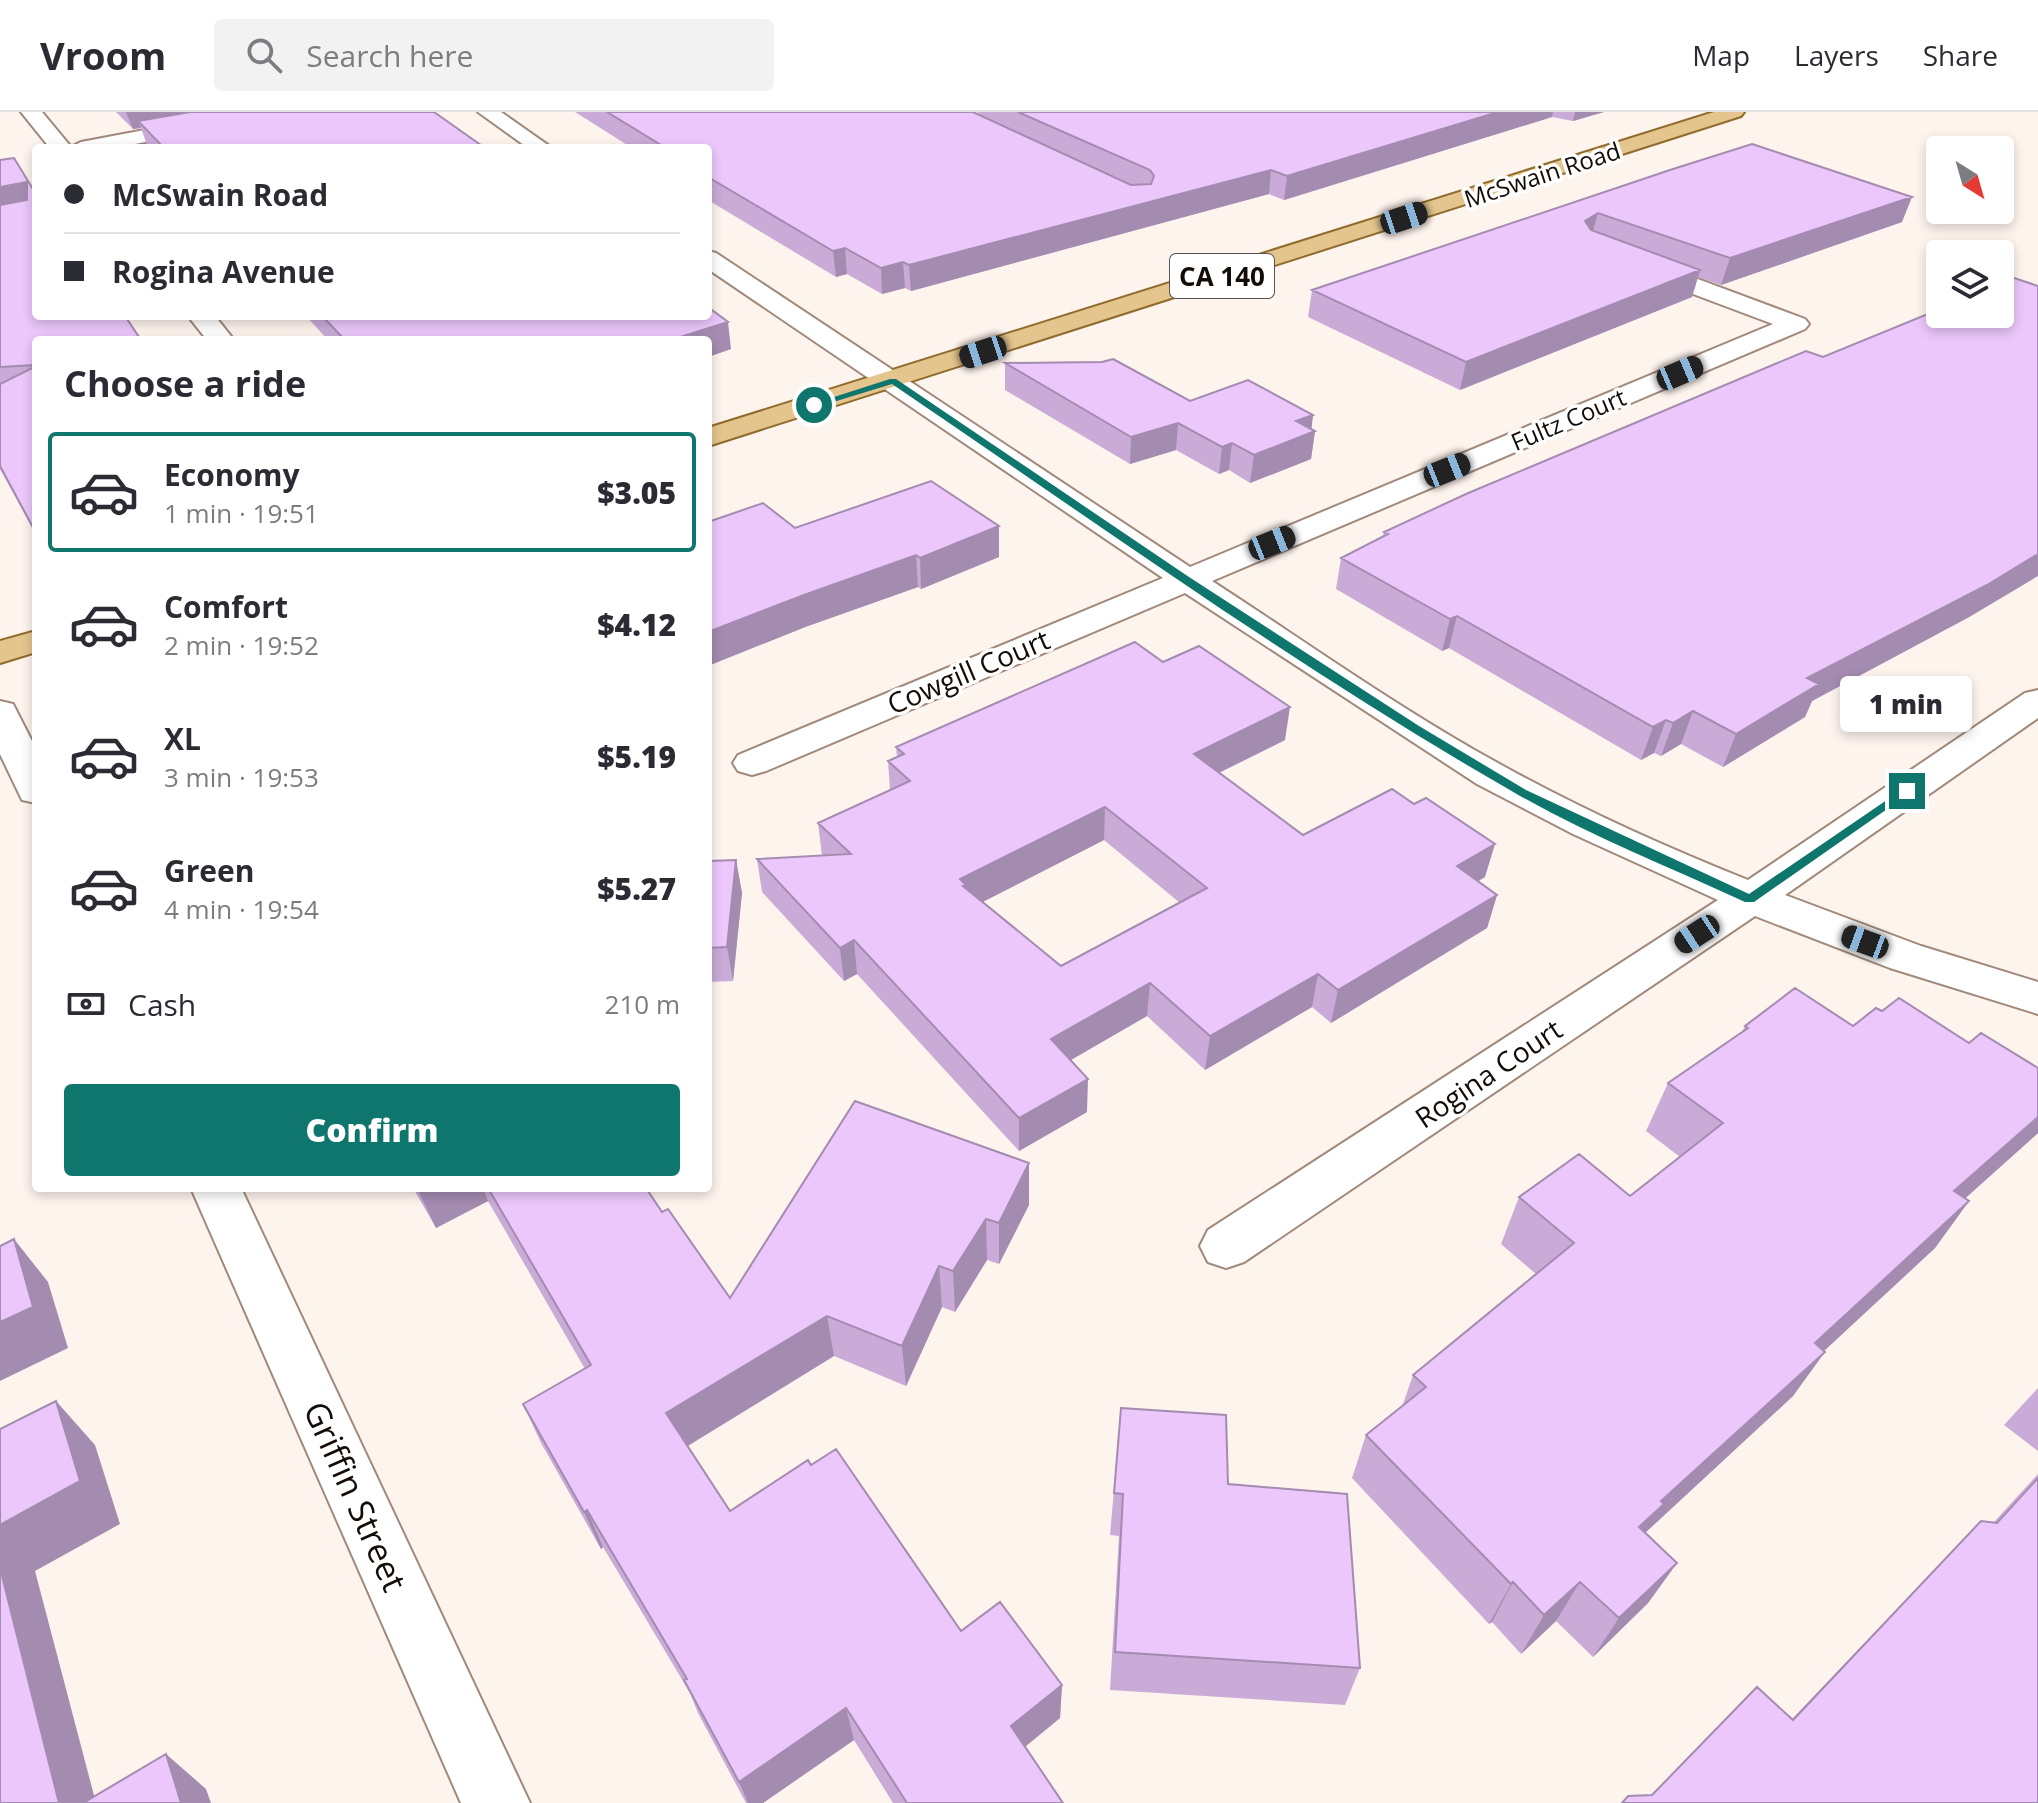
<!DOCTYPE html>
<meta charset="utf-8">
<style>
:root{--surface:#fff;--page:#f2f2f3;--text:#2b2b33;--muted:#7c7c81;--line:#e1e1e2;--accent:#0f766e}
body{margin:0;font-family:"Open Sans",sans-serif;background:var(--page);color:var(--text);height:100vh;display:flex;flex-direction:column;font-size:30px;white-space:nowrap}
*{box-sizing:border-box;margin:0}
p{font-size:26px;color:var(--muted)}
.icon{flex:none;width:44px;height:44px;fill:none;stroke:currentColor;stroke-width:2;stroke-linecap:round;stroke-linejoin:round}
.map{position:relative;flex:1;overflow:hidden}
.details{position:absolute;left:32px;top:224px;width:680px;height:856px;display:flex;flex-direction:column;background:var(--surface);border-radius:8px;box-shadow:0 4px 12px #0003}
.details>*{flex:none}
.guide{position:absolute;left:32px;top:32px;width:680px;height:176px;border-radius:8px;box-shadow:0 4px 12px #0003;display:grid;align-content:center;height:176px;padding:0 32px;background:var(--surface)}
.needle{width:52px;rotate:143deg}
.tools{position:absolute;left:1926px;top:24px;display:grid;gap:16px}
.tools a{display:grid;place-items:center;width:88px;height:88px;border-radius:8px;background:var(--surface);box-shadow:0 4px 12px #0003;font-size:40px}
.end{position:absolute;width:36px;height:36px;margin:-18px;border:10px solid #0f766e;background:#fff;box-shadow:0 0 0 4px #fff}
.from{border-radius:50%}
.bubble{position:absolute;height:56px;border-radius:8px;background:var(--surface);box-shadow:0 4px 12px #0003;font-size:26px;font-weight:800;line-height:56px;text-align:center}
.car{position:absolute;width:24px;height:48px;margin:-24px -12px;border-radius:10px;box-shadow:0 0 6px 2px #0007;background:linear-gradient(#222 24%,#8ab4d8 0 40%,#222 0 76%,#8ab4d8 0 86%,#222 0)}
.guide b{display:flex;align-items:center;gap:28px;height:76px;font-size:30px}
.guide b+b{border-top:2px solid var(--line)}
.guide i{width:20px;height:20px;background:var(--text)}
ul{padding:0;list-style:none}
li{display:flex;align-items:center;gap:24px;height:120px;margin:0 16px 12px;padding:0 16px;border:4px solid transparent;border-radius:8px}
li div{flex:1}
li b{display:block;font-size:30px}
li em{font-style:normal;font-weight:800}
li.current{border-color:var(--accent)}
li>.icon{width:72px;height:72px;stroke-width:1.5}
h2{padding:0 32px;font-size:36px;line-height:96px}
.pay{display:flex;align-items:center;gap:20px;height:88px;padding:0 32px;font-size:30px}
.pay p{margin-inline-start:auto}
.primary-button{display:flex;gap:16px;margin-top:auto;padding:16px 32px}
.primary-button a{flex:1;height:92px;border-radius:8px;background:var(--accent);color:#fff;font-size:32px;font-weight:800;line-height:92px;text-align:center}
header{display:flex;align-items:center;gap:48px;box-sizing:border-box;height:112px;padding:0 40px;background:var(--surface);border-bottom:2px solid var(--line)}
header strong{font-size:38px}
nav{display:flex;gap:44px;margin-inline-start:auto;font-size:28px}
.search{width:560px;height:72px;background:var(--page);display:flex;align-items:center;gap:20px;box-sizing:border-box;padding:0 28px;border-radius:8px;color:var(--muted);font-size:30px}
.map>svg:first-child{display:block}
</style>
<header>
<strong>Vroom</strong>
<div class="search"><svg class="icon" aria-label="search" viewBox="0 0 24 24"><circle cx="10" cy="10" r="6"/><path d="M15 15l6 6"/></svg>Search here</div>
<nav><a>Map</a><a>Layers</a><a>Share</a></nav>
</header>
<div class="map">
<svg width="2038" height="1691" viewBox="0 0 2038 1691">
<rect width="100%" height="100%" fill="#fef4ee"/>
<g fill="none" stroke-linecap="round" stroke-linejoin="round">
<!-- minor casing -->
<g stroke="#a1897b" stroke-width="4">
<path id="minor" d="M21 0H42L71 35 81 30 240 0H282L272 6 114 36H50Z
M478 0H501L552 36H528Z
M708 139 716 141 1190 455 1773 212 1629 158 1626 153 1629 148H1647L1805 207 1809 212 1805 217 1212 469C1309 532 1404 600 1505 655 1583 698 1665 735 1748 768L2025 581 2038 578V606L1785 783 1921 834 2038 870V902L1890 856 1755 804 1244 1150 1226 1156 1208 1150 1200 1134 1208 1118 1718 788 1573 722 1477 672 1185 481 766 659 752 663 738 659 733 651 738 643 1163 466 708 157Z
M188 204H215L234 228H207Z
M0 589 13 592 36 637V691L22 688 0 642Z
M191 1076H241L530 1691H461Z"/>
</g>
<!-- major casing -->
<g stroke="#8f6b2c" stroke-width="4">
<path id="major" d="M1714 0H1744L1741 4 708 334V316Z
M36 519V540L0 551V529Z"/>
</g>
<!-- minor -->
<use href="#minor" fill="#fff" fill-rule="evenodd"/>
<!-- major -->
<use href="#major" fill="#e4c58d" fill-rule="evenodd"/>
</g>
<!-- wall -->
<path fill="#caabd8" fill-rule="evenodd" d="M116 0H434L485 36H150L147 33 141 16 133 17Z
M575 0H973L986 7 977 0H1604L1573 9 1552 5 1284 88 1269 82 911 179 905 176 882 182 847 162 836 165 708 88V36H632Z
M0 48 36 228V423L0 357Z
M1673 57 1902 110 1721 173 1698 165 1692 185 1460 278 1308 205 1312 178Z
M306 204H708L731 237 708 245V228H328Z
M1005 251 1190 289 1313 303 1311 317 1315 319 1311 347 1250 371 1229 358 1219 362 1176 338 1130 352 1005 278Z
M999 414V445L921 477 918 475 808 514 795 416Z
M1384 420 1971 504 1812 589 1805 605 1723 655 1681 632 1661 644 1654 641 1641 648 1449 536 1442 539 1336 477 1341 446 1383 425Z
M1163 550 1285 628 1219 661 1303 723 1485 765 1478 769 1497 783 1487 816 1331 911 1312 895 1205 958 1147 904 1071 948 1087 1000 1019 1039 857 862 844 869 762 780 757 747 822 744 818 711 890 678 888 649 897 645 896 635ZM1104 728 1180 791 1061 854 982 790Z
M736 748 742 781 733 869 708 870V749Z
M1882 899 2038 956V1021L1965 1086 1969 1089 1935 1136 1824 1239 1793 1284 1646 1420 1677 1451 1648 1491 1593 1545 1556 1509 1521 1542 1492 1510 1489 1512 1352 1366 1366 1323 1402 1295 1413 1263 1536 1162 1501 1132 1519 1085 1630 1084 1680 1045 1646 1019 1668 971 1742 920 1745 914H1853Z
M413 1076H646L662 1100 730 1186 1029 1093 999 1152 987 1148 955 1200 942 1195 906 1274 834 1244 688 1334 730 1399 961 1519 1062 1573 1060 1606 1025 1635 1063 1691H893L854 1628 763 1691H746L698 1601 690 1581 603 1435 601 1437 541 1331 523 1292 585 1257 488 1089 436 1116Z
M2038 1276V1339L2004 1313Z
M1121 1296 1228 1372 1360 1556 1345 1593 1110 1578 1119 1424 1110 1423Z
M2038 1362V1691L1652 1683 1792 1607 1981 1409 1994 1410Z"/>
<!-- shaded-wall -->
<path fill="#a48bb0" d="M126 0H224L138 9 141 16 133 17Z
M1498 0H1553L1552 5 1284 88 1287 64Z
M1575 0H1604L1573 9Z
M1271 58 1269 82 911 179 909 153Z
M27 70 36 90 0 103V75Z
M1912 85 1902 110 1721 173 1730 146Z
M1598 101 1591 126 1585 109Z
M845 136 847 162 836 165 833 139Z
M903 150 905 176 882 182 881 156Z
M1700 158 1692 185 1460 278 1466 250Z
M728 210 731 237 708 245V228H671Z
M1313 303 1311 321 1315 319 1311 347 1250 371 1254 343 1296 309Z
M1178 311 1176 338 1130 352 1131 325Z
M1232 331 1229 358 1219 362 1222 335Z
M999 414V445L921 477 920 446Z
M2038 442V464L1971 504 1812 589 1805 605 1723 655 1736 622 1807 566Z
M916 443 918 475 808 514 708 554V520L804 483Z
M1457 504 1449 536 1442 539 1450 507Z
M1290 595 1285 628 1190 675 1194 642Z
M1693 599 1681 632 1661 644 1673 611Z
M1666 608 1654 641 1641 648 1653 615Z
M1105 695 1104 728 967 798 960 767Z
M1495 732 1485 765 1448 787 1457 754Z
M736 748 742 781 733 869 727 835Z
M1497 783 1487 816 1331 911 1338 878Z
M854 828 857 862 844 869 840 836Z
M1318 862 1312 895 1205 958 1210 924Z
M1150 871 1147 904 1050 960 1051 927Z
M1088 967 1087 1000 1019 1039V1006Z
M2038 1005V1021L2036 1023 1921 1126 1954 1079Z
M1029 1051V1093L999 1152V1111Z
M417 1076H483L488 1089 436 1116Z
M1969 1089 1935 1136 1784 1276 1815 1231Z
M986 1107 987 1148 955 1200 953 1159Z
M14 1127 48 1170 68 1236 0 1269V1210Z
M939 1154 942 1195 906 1274 902 1234Z
M827 1204 834 1244 679 1339 666 1301Z
M1825 1240 1793 1284 1646 1420 1637 1433 1639 1415 1661 1389Z
M56 1289 95 1333 120 1412 35 1459 96 1691H59L0 1456V1413Z
M587 1398 603 1435 601 1437 584 1400Z
M1677 1451 1648 1491 1593 1545 1619 1506Z
M1513 1470 1492 1510 1489 1512 1511 1472Z
M1580 1470 1556 1509 1521 1542 1544 1503Z
M1062 1573 1060 1606 1011 1646V1614Z
M846 1596 854 1628 763 1691H748L739 1670Z
M166 1642 206 1677 211 1691H181Z"/>
<!-- building -->
<path fill="#ebc7fb" stroke="#a48bb0" stroke-width="2" fill-rule="evenodd" d="M190 0H434L485 36H164L138 9Z
M607 0H973L1131 73 1151 72 1154 64 1150 58 1018 0H1498L1287 64 1271 58 909 153 903 150 881 156 845 136 833 139 708 65V36H666Z
M1752 32 1912 85 1730 146 1598 101 1585 109 1591 118 1700 158 1466 250 1312 178 1673 57Z
M14 46 36 82V204H125L141 228H36V253L0 255V93L27 88V70L0 75V48Z
M2014 166 2038 174V442L1987 473 1807 566 1819 572 1736 622 1693 599 1673 611 1666 608 1653 615 1457 504 1450 507 1341 446 1388 422 1384 420 1466 382 1806 239 1823 245 1940 197V202H2000V172Z
M708 195 728 210 671 228H345L322 204H708Z
M1113 247 1190 289 1248 268 1313 303 1296 309 1315 319 1254 343 1232 331 1222 335 1178 311 1131 325 1005 251 1102 250Z
M36 254V421L0 354V272Z
M931 369 999 414 920 446 916 443 804 483 708 520V410L763 391 795 416Z
M1135 530 1163 550 1199 534 1290 595 1194 642 1303 723 1392 677 1414 692 1426 686 1495 732 1457 754 1497 783 1338 878 1318 862 1210 924 1150 871 1051 927 1088 967 1019 1006 854 828 840 836 757 747 851 742 818 711 910 669 888 649 904 642 896 635ZM1105 695 1207 776 1061 854 963 774 966 773 960 767Z
M736 748 727 835 708 836V749Z
M1795 876 1853 914 1876 896 1882 899 1899 886 1969 931 1981 921 2038 956V1005L1954 1079 1969 1089 1815 1231 1825 1240 1661 1389 1664 1392 1639 1415 1677 1451 1619 1506 1580 1470 1544 1503 1513 1470 1511 1472 1366 1323 1426 1275 1413 1263 1574 1131 1519 1085 1579 1042 1630 1084 1723 1011 1668 971 1748 916 1745 914Z
M855 989 1029 1051 999 1111 986 1107 953 1159 939 1154 902 1234 827 1204 666 1301 730 1399 808 1348 811 1353 836 1337 961 1519 1000 1490 1062 1573 1011 1614 1063 1691H907L846 1596 739 1670 684 1568 687 1567 587 1398 584 1400 523 1292 591 1253 488 1076H646L662 1100 668 1097 730 1186Z
M14 1127 33 1195 0 1210V1134Z
M56 1289 80 1369 0 1413V1317Z
M1121 1296 1226 1303 1228 1372 1347 1382 1360 1556 1115 1540 1123 1382 1114 1381Z
M2038 1366V1691H1622L1628 1684 1652 1683 1757 1575 1793 1608 1981 1409 1997 1411Z
M0 1456 59 1691H0Z
M166 1642 181 1691H83Z"/>
<!-- route -->
<path fill="#0f766e" d="M890 267H896L1189 465 1419 614 1526 678 1749 782 1903 677 1913 679 1754 790H1745C1669 755 1588 723 1515 681 1300 558 1097 411 892 272L817 295 809 293Z"/>
<g text-anchor="middle" dominant-baseline="central" stroke-width="7" stroke-linejoin="round" paint-order="stroke">
<!-- far-street labels -->
<g font-size="24" fill="#130b06" stroke="#fff">
<text transform="translate(1542 62) rotate(-18)">McSwain Road</text>
<text transform="translate(1568 307) rotate(-23)">Fultz Court</text>
</g>
<!-- shield labels -->
<rect fill="#fff" stroke="#5a5451" stroke-width="2" x="1170" y="142" width="104" height="44" rx="6"/>
<g font-size="26" font-weight="bold" fill="#130b06">
<text x="1222" y="164">CA 140</text>
</g>
<!-- street labels -->
<g font-size="28" fill="#130b06" stroke="#fff">
<text transform="translate(968 559) rotate(-23)">Cowgill Court</text>
<text transform="translate(1488 961) rotate(-34)">Rogina Court</text>
</g>
<!-- near-street labels -->
<g font-size="34" fill="#130b06" stroke="#fff">
<text transform="translate(356 1384) rotate(66)">Griffin Street</text>
</g>
</g>
</svg>
<div class="tools">
<a><svg class="needle" viewBox="-14 -14 28 28"><path d="M0-13l5 13h-10z" fill="#e53935"/><path d="M0 13l5-13h-10z" fill="#7c7c81"/></svg></a>
<a><svg class="icon" aria-label="layers" viewBox="0 0 24 24"><path d="M12 4l9 5-9 5-9-5zM3 14l9 5 9-5"/></svg></a>
</div>
<i class="end from" style="left:814px;top:293px"></i>
<i class="end" style="left:1907px;top:679px"></i>
<div class="bubble" style="left:1840px;top:564px;width:132px">1 min</div>
<i class="car" style="left:1404px;top:106px;rotate:72deg"></i>
<i class="car" style="left:983px;top:240px;rotate:252deg"></i>
<i class="car" style="left:1680px;top:261px;rotate:67deg"></i>
<i class="car" style="left:1447px;top:358px;rotate:68deg"></i>
<i class="car" style="left:1272px;top:431px;rotate:68deg"></i>
<i class="car" style="left:1697px;top:822px;rotate:237deg"></i>
<i class="car" style="left:1865px;top:830px;rotate:290deg"></i>
<div class="guide">
<b><i class="from"></i>McSwain Road</b>
<b><i></i>Rogina Avenue</b>
</div>
<section class="details">
<h2>Choose a ride</h2>
<ul>
<li class="current"><svg class="icon" aria-label="car" viewBox="0 0 24 24"><path d="M5 17H2v-5l4-1 3-4h7l3 4 3 1v5h-3M9 17h6M6 11h13"/><circle cx="7" cy="17" r="2"/><circle cx="17" cy="17" r="2"/></svg><div><b>Economy</b><p>1 min · 19:51</p></div><em>$3.05</em></li>
<li><svg class="icon" aria-label="car" viewBox="0 0 24 24"><path d="M5 17H2v-5l4-1 3-4h7l3 4 3 1v5h-3M9 17h6M6 11h13"/><circle cx="7" cy="17" r="2"/><circle cx="17" cy="17" r="2"/></svg><div><b>Comfort</b><p>2 min · 19:52</p></div><em>$4.12</em></li>
<li><svg class="icon" aria-label="car" viewBox="0 0 24 24"><path d="M5 17H2v-5l4-1 3-4h7l3 4 3 1v5h-3M9 17h6M6 11h13"/><circle cx="7" cy="17" r="2"/><circle cx="17" cy="17" r="2"/></svg><div><b>XL</b><p>3 min · 19:53</p></div><em>$5.19</em></li>
<li><svg class="icon" aria-label="car" viewBox="0 0 24 24"><path d="M5 17H2v-5l4-1 3-4h7l3 4 3 1v5h-3M9 17h6M6 11h13"/><circle cx="7" cy="17" r="2"/><circle cx="17" cy="17" r="2"/></svg><div><b>Green</b><p>4 min · 19:54</p></div><em>$5.27</em></li>
</ul>
<div class="pay"><svg class="icon" aria-label="cash" viewBox="0 0 24 24"><path d="M3 7h18v10H3z"/><circle cx="12" cy="12" r="2"/></svg>Cash<p>210 m</p></div>
<div class="primary-button"><a>Confirm</a></div>
</section>
</div>
